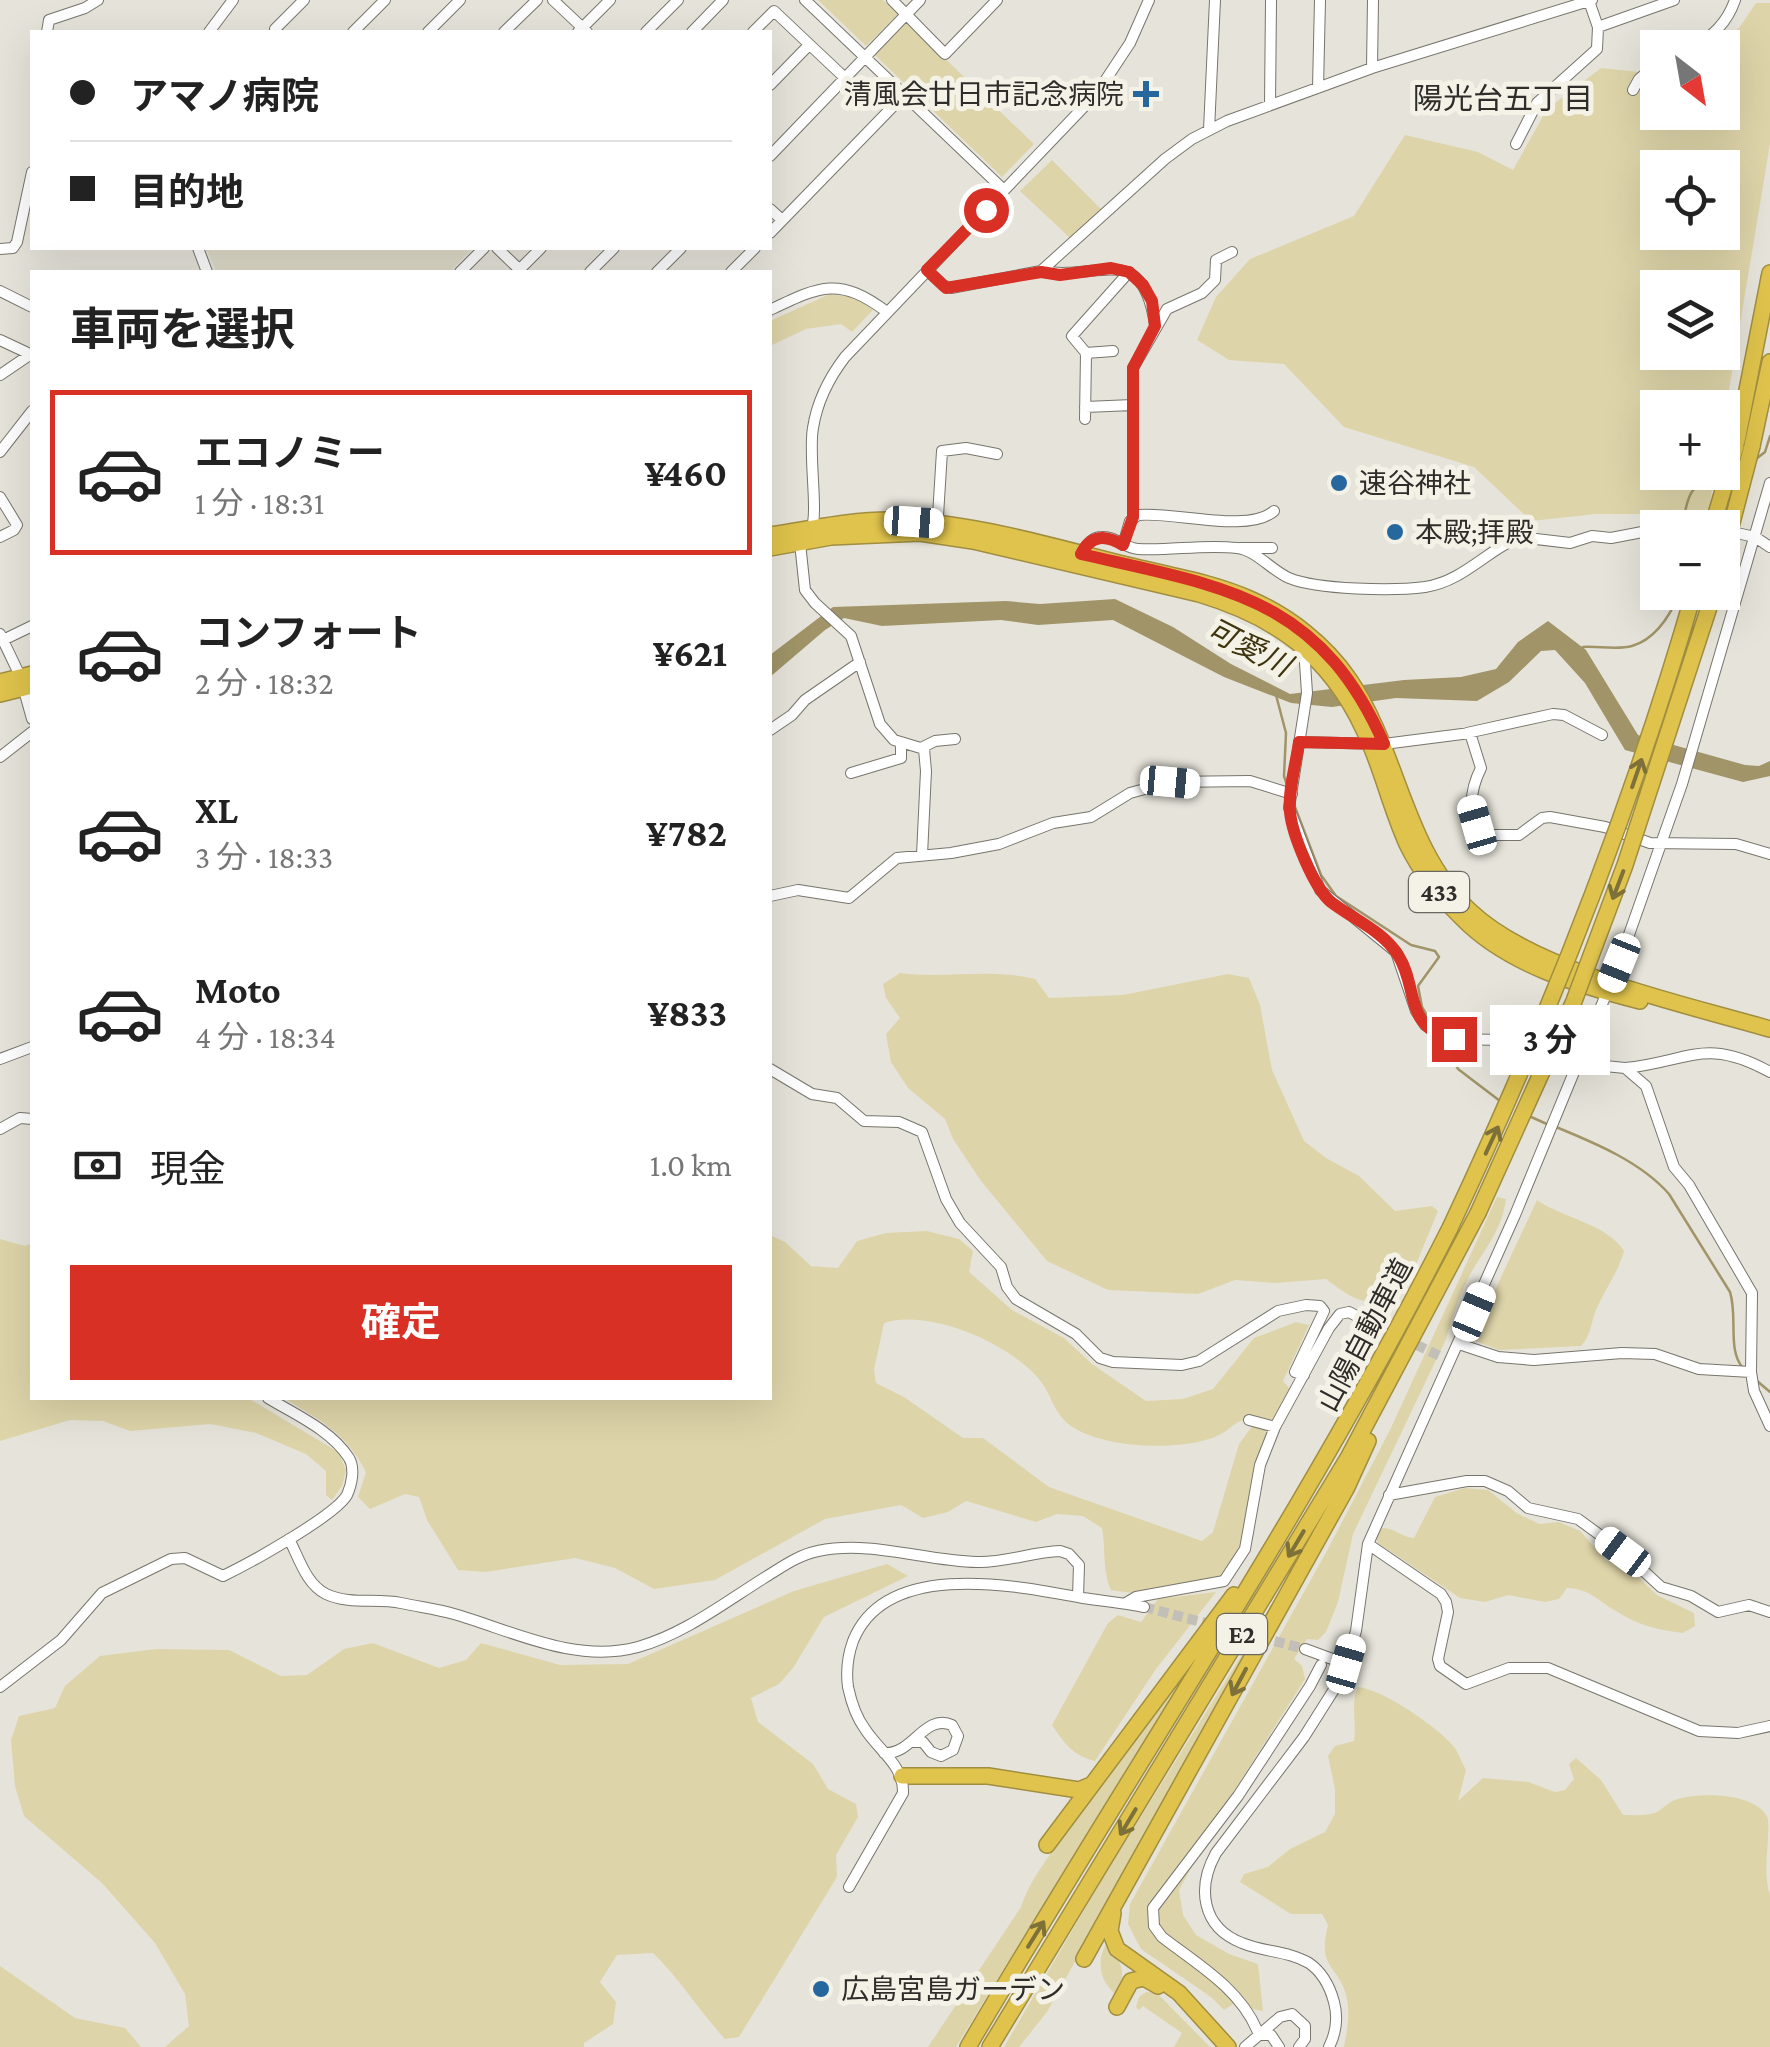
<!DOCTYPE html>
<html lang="ja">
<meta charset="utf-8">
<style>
:root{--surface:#fff;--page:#f6f6f6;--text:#222;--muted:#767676;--line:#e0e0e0;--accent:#d93025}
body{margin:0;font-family:"Crimson Pro","Noto Sans JP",serif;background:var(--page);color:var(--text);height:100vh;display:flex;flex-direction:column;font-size:38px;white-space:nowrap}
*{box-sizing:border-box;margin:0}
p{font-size:32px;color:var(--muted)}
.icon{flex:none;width:55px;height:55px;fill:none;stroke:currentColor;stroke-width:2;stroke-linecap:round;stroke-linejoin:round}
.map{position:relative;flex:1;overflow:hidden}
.panel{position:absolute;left:30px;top:270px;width:742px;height:1130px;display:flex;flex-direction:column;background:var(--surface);border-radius:0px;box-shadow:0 10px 40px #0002}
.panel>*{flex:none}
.top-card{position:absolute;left:30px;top:30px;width:742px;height:220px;border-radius:0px;box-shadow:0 10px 40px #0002;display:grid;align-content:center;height:220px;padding:0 40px;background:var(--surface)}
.needle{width:65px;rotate:149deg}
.tools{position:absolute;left:1640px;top:30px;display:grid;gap:20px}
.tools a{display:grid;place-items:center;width:100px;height:100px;border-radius:0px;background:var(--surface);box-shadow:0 10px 40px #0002;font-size:50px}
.end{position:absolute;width:45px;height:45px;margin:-22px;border:12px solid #d93025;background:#fff;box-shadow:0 0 0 5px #fff}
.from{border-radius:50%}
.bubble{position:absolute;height:70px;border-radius:0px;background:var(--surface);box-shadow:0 10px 40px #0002;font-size:32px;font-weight:700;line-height:70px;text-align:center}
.car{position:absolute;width:30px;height:60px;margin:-30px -15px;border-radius:12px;box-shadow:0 0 8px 2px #0007;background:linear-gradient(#fff 24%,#345 0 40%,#fff 0 76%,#345 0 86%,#fff 0)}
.top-card b{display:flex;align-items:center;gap:35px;height:95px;font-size:38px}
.top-card b+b{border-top:2px solid var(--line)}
.top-card i{width:25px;height:25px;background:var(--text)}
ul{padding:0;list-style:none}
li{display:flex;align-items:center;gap:30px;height:165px;margin:0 20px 15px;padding:0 20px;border:5px solid transparent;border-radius:0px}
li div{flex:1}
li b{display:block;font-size:38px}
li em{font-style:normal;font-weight:700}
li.on{border-color:var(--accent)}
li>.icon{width:90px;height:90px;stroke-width:1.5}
h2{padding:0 40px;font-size:45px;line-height:120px}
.pay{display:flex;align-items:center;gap:25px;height:110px;padding:0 40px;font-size:38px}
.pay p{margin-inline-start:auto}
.button{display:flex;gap:20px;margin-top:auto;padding:20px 40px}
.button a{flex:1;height:115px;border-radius:0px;background:var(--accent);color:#fff;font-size:40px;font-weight:700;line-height:115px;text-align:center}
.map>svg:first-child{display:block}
</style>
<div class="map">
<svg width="1770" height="2047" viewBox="0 0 1770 2047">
<rect width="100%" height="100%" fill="#e6e4da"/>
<!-- built -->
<path fill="#e0dcca" d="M206 248H473L449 272H217Z"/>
<!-- green -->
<path fill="#ded4a9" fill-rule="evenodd" d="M818 0H883L898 14 866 46Z
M1756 3H1770V144L1723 426 1722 408H1658V472L1715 473 1708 514H1596L1531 521 1474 467 1344 427 1284 364 1229 360 1197 340 1216 297 1250 259 1354 216 1405 135 1478 152 1513 170 1547 109 1601 68 1639 72 1652 77 1657 75 1658 112H1722V48L1716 47 1739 28ZM1658 168H1722V232H1658ZM1658 288H1722V352H1658Z
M907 22 1034 144 1002 177 875 55Z
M1052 160 1101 209 1070 238 1020 191Z
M830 294 857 298 873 310 852 332 841 324 806 329 770 346V321Z
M900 973C945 979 991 968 1035 979L1049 998 1123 995 1228 974 1249 978 1260 1005 1272 1070 1304 1141 1326 1158 1359 1176 1395 1211 1432 1206 1438 1211 1410 1279 1392 1303C1363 1306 1348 1296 1326 1279L1275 1283 1235 1280 1198 1294 1108 1290 1047 1261 981 1181 953 1139 945 1119 908 1088 891 1062 886 1034 900 1018 886 998 883 984Z
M1497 1197 1506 1199C1502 1229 1487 1246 1472 1271 1460 1292 1453 1316 1446 1339L1353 1534 1338 1602 1326 1632 1318 1640 1307 1639 1294 1659 1302 1666 1305 1679 1227 1802 1179 1890 1183 1915 1196 1935 1229 1954 1258 1964 1263 2011 1252 2009 1241 1999 1224 2010 1211 1997 1141 1949 1128 1924 1130 1904 1328 1549 1390 1430Z
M1537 1200C1564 1219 1606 1223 1624 1251 1618 1273 1605 1289 1596 1310 1591 1322 1591 1336 1581 1346L1499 1350 1473 1340 1475 1333Z
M927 1231 959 1239 973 1251 969 1272 1012 1310 1064 1338 1092 1364 1146 1401 1183 1399 1213 1389 1254 1338 1296 1322 1309 1325 1283 1381 1290 1389 1272 1421C1229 1413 1239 1430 1209 1439 1173 1451 1097 1448 1067 1423 1054 1412 1051 1395 1042 1383 1014 1345 930 1308 884 1323L874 1370 876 1383 904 1397 963 1438H983L1049 1487 1202 1541 1213 1532 1239 1444 1253 1425 1269 1430 1242 1547 1221 1577 1132 1593 1111 1590C1102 1570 1106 1551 1102 1528L1083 1516 1057 1514 1036 1522 966 1501 948 1512 923 1518 901 1505 825 1519 715 1580 654 1589 615 1568 575 1558 486 1572 458 1570 427 1520 419 1497 405 1494 370 1509 358 1497 366 1472C345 1432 321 1421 284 1398H770V1235L785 1242 811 1266 838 1268 857 1241 886 1233Z
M0 1239 25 1246 32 1243V1398H248L338 1452 346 1470 342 1486 332 1500 326 1495V1471L306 1454 256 1433 210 1424 130 1431 103 1421 70 1420 0 1441Z
M1465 1488 1488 1490 1518 1514 1540 1524 1559 1522 1580 1531 1606 1560 1630 1569 1657 1595 1694 1613 1695 1626 1683 1633C1658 1630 1637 1625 1616 1611 1597 1600 1590 1589 1567 1588L1559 1599 1545 1602 1508 1595 1485 1602 1460 1598 1378 1543 1375 1535 1379 1528C1396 1527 1400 1537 1414 1538L1435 1497Z
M887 1564 908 1576 824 1617 793 1668 779 1684 751 1698 758 1722 813 1764 828 1789 856 1804 858 1817 836 1855 837 1877 739 2037 725 2039C700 2012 680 1979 653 1953L617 1955 600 1982 616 2002 613 2024 584 2043V2047H165L189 2026 185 1994 155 1943 102 1883 24 1816 15 1786 11 1740 19 1716 55 1708 65 1686 100 1656 156 1649 229 1650 281 1676 307 1675 344 1649 373 1643 439 1668 466 1660 481 1643 560 1665 628 1664 794 1591Z
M1284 1587 1047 2012 1019 2047H1004L1104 1876Z
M1216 1592 1156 1669 1095 1761C1073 1756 1064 1743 1052 1725L1108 1623 1118 1615 1141 1622 1158 1599Z
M1193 1661 956 2047H928L1021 1907C1029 1881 1048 1858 1064 1835 1105 1775 1149 1718 1193 1661Z
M1358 1687C1383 1689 1439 1728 1455 1748 1459 1754 1462 1763 1466 1770L1458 1801 1483 1778 1528 1782 1555 1792 1565 1790 1574 1779 1569 1764 1576 1758 1601 1780 1623 1815C1633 1815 1646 1816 1655 1813 1662 1810 1667 1803 1675 1800 1698 1792 1758 1792 1768 1819 1770 1843 1762 1871 1770 1895V2047H1344C1347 2031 1350 2015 1347 1999 1340 1964 1316 1971 1328 1925L1322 1914H1291L1240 1882 1244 1874 1268 1867 1290 1849 1325 1832 1335 1814V1789L1328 1756 1335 1746 1354 1741C1357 1722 1350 1704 1358 1687Z
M1107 1942C1121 1964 1128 1970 1116 1995 1099 1980 1096 1961 1107 1942Z
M0 1966 75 2018 125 2028 141 2047H0Z
M1146 1992 1157 1993 1210 2047H1174L1182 2033 1143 2006 1139 2010 1136 2007 1139 1997Z"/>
<!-- water -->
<path fill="#a09468" d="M1115 599 1173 627 1231 664 1290 694 1404 680 1461 677 1496 669 1518 642 1548 621 1586 650 1638 735 1745 765 1759 766 1770 761V776L1743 782 1625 750 1585 683 1555 650 1541 651 1509 682 1477 701 1396 698 1332 707 1291 703 1224 677 1113 620 1038 625 1001 620 882 626 844 618 825 630 770 677V655L833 607 1006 601 1040 604Z"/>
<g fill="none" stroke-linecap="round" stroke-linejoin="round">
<!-- stream -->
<path stroke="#a09468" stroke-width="2.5" d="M1756 459 1765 452 1770 436
M1683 524C1687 495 1691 484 1719 472
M1583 647C1598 646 1618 650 1632 646 1656 639 1671 614 1680 592
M1276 695 1286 733 1284 776 1287 785
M1295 807 1321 875 1336 896 1411 945 1435 951 1439 957 1418 986 1422 1007 1432 1024
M1442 1039 1458 1069 1500 1101
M1529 1116 1549 1125
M1556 1127C1595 1143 1641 1162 1669 1194L1730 1292C1738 1317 1727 1350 1743 1368
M1756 1380 1770 1392"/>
<!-- minor-tunnel -->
<path stroke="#c1bfb7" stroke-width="10" stroke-dasharray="10 5" stroke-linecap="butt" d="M1362 1319 1440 1356
M1144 1607 1305 1649"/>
<!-- minor casing -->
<g stroke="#77756c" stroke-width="12">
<path id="minor" d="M553 0 587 32
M805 0 1004 190
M892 0 945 54 997 0
M1598 27 1674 0
M47 32 49 20 85 8 98 0
M209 32 233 0
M278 32 275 29 304 0
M353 32 385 0
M428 32 460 0
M504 32 537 0
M578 32 610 0
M646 32 678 0
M692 32 723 0
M753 32 774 11 845 78
M1692 48C1713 36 1727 23 1735 0
M1372 68 1373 0
M770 85 809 45
M1318 88 1320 0
M1633 90 1639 79 1658 63
M1270 105 1271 0
M1209 130 1215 0
M1516 144 1537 103 1597 49 1598 27 1589 1
M770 156 920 0
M770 209 782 220
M770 233 904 95
M198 248 207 272
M497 248 522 272
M0 249 13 248 17 242 32 172
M519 270 541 248
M927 270 943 285 951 288 1041 271 1165 159 1192 139 1227 121 1372 68 1592 0
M1041 271C1098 282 1142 238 1155 325
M460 272 484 248
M590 272 614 248
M657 272 681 248
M731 272 755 248
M0 291 32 307
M770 310C820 286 839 276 887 312
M0 340 32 355
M1086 353 1113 351
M0 375 31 354
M1085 407 1133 405
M1085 419 1086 353 1072 336 1129 272
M0 452 32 411
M0 497 17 525 14 530 0 537
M938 516 942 451 966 448 997 454
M1133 517V368L1167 309 1202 293 1215 280 1216 260 1232 252
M1664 528 1703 525 1714 528
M1723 530 1755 537 1770 547
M1123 545 1130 521 1138 515C1173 511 1248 534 1274 511
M1240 548H1272
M1081 555C1085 546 1091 537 1102 537 1115 536 1124 548 1138 549 1170 551 1204 544 1237 548 1256 550 1272 571 1289 578 1318 590 1394 591 1425 587 1463 581 1485 552 1519 537L1570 543 1592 536 1611 538 1658 529
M0 634 23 682
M1 641 32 626
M1304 648 1307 693 1289 808 1320 890 1396 952 1416 1011 1425 1025 1438 1034 1453 1039 1502 1040 1575 1063 1625 1068 1646 1086 1674 1167 1689 1185 1752 1293 1751 1372 1754 1391 1770 1426
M22 683 32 719
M770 730 792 715 805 700 860 662
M1467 733 1553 714 1564 715 1602 735
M1299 742 1384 744 1470 733 1481 768C1470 790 1466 816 1485 835H1519L1542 818 1550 817 1605 827 1650 843 1736 844 1770 854
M923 747 935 741 955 739
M0 757 32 732
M851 773 901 758V744
M922 855 926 771 924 749 894 740 880 724 851 636 815 603 805 590 800 543C805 539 808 537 811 531 819 513 808 454 813 428 817 402 829 378 845 357L1097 93 1130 43 1149 0
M770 896 798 890 849 898 897 858 951 853 999 844 1053 823 1091 817 1130 793 1170 782 1250 781 1292 794
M0 1059 32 1047
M1625 1068C1688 1062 1705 1036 1770 1072
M770 1069 812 1094 837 1098 864 1121 899 1122 922 1132 946 1199 960 1223 1001 1267 1007 1287 1016 1299 1076 1334 1100 1358 1113 1362 1182 1365 1199 1361 1278 1311 1306 1305 1320 1306 1324 1311 1295 1372 1304 1375
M0 1129 20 1118 32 1119
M1459 1344 1498 1357 1534 1360 1622 1353 1655 1354 1699 1369 1751 1372
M1249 1420 1275 1427
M1389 1495 1467 1481H1485L1508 1491 1528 1508 1578 1519 1623 1552 1661 1587 1691 1596 1718 1612 1749 1605 1770 1612
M289 1539C299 1558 306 1584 326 1594 349 1605 377 1598 401 1603 419 1607 437 1609 454 1614 513 1631 575 1664 638 1647 684 1634 724 1603 764 1578 782 1567 798 1555 818 1551 871 1540 925 1561 977 1562 1004 1563 1032 1552 1060 1551L1069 1554 1079 1565 1078 1597
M1368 1544 1441 1594 1446 1602 1448 1612 1438 1659 1440 1666 1466 1684 1509 1668H1548L1699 1731 1738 1733 1770 1726
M1126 1603 1136 1597 1224 1581 1245 1549 1260 1465 1275 1427 1329 1328 1340 1314 1349 1312 1362 1319
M1305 1649 1346 1664
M0 1687 61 1640 102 1593 171 1559 185 1558 223 1576C248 1564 335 1516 347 1495 352 1484 355 1468 349 1458 331 1430 296 1415 268 1398
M884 1753C913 1755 924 1713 952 1725L958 1736 953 1750 941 1756 931 1752 923 1742H913
M849 1887 903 1793C904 1765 879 1751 865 1729 856 1717 851 1701 848 1687 846 1672 848 1655 853 1641 886 1558 1017 1586 1083 1598 1103 1601 1124 1603 1144 1607
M1257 2030C1239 1988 1197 1964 1162 1937L1154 1926 1153 1908 1238 1796 1310 1686 1321 1665
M1260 2035H1271L1279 2047
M1245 2047 1280 2017 1292 2014 1305 2026V2039L1299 2047
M1329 2047C1336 2033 1338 2017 1334 2002 1330 1987 1322 1972 1309 1963 1289 1951 1263 1952 1242 1943 1201 1927 1197 1887 1216 1853L1304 1737 1340 1680 1356 1631 1368 1544 1515 1215 1619 963 1682 784 1770 483"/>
</g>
<!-- highway casing -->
<g stroke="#a18e40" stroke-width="18">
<path id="highway" d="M1736 446 1770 273
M1752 446 1770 362
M770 535C810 529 849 520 890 520 969 521 1050 546 1127 565 1168 575 1212 582 1250 599 1289 616 1325 644 1349 679 1399 752 1403 848 1470 911 1534 972 1684 1004 1770 1029
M770 548 831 537 920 533 973 541 1199 594C1276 617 1329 655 1364 730 1382 767 1390 807 1407 844 1420 871 1441 897 1462 918 1508 965 1578 985 1640 1001
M0 682 32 674
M0 694 32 686
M902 1776H988L1079 1790 1091 1785
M1047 1845 1234 1595
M1113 1913 1110 1931 1117 1949 1179 1993 1228 2047
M1084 1959 1347 1487 1368 1441
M1117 2007 1131 1981 1144 1978 1158 1986
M968 2047C1128 1774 1307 1511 1450 1228
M990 2047 1348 1458 1478 1213"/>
</g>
<!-- minor -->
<use href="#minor" stroke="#fff" stroke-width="10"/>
<!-- highway -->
<use href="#highway" stroke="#dfc34c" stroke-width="15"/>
<!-- highway-bridge casing -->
<g stroke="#a18e40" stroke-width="18" stroke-linecap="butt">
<path id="highway-bridge" d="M1712 528 1736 446
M1722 561 1752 446
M1478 1213 1574 1001 1625 865 1714 592
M1450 1228C1547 1022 1631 811 1694 592"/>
</g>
<!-- highway-bridge -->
<use href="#highway-bridge" stroke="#dfc34c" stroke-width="15"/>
</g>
<!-- one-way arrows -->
<defs><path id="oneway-shaft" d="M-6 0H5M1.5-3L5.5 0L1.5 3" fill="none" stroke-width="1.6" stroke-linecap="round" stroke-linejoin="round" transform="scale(2.5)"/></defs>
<g stroke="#7e7039">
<use href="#oneway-shaft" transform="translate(1637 773) rotate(-71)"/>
<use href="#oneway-shaft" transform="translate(1618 885) rotate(111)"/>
<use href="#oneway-shaft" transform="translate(1492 1140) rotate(-65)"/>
<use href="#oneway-shaft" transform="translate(1296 1544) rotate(121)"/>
<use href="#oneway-shaft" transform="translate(1239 1682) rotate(118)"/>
<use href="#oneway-shaft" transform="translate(1128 1822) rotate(121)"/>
<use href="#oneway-shaft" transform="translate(1036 1934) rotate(-58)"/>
</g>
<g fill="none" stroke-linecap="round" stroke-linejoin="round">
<!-- route -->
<path stroke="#d93025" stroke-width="12" d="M986 210 927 270 946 288 1041 272 1060 275 1111 268 1129 272 1143 285 1152 301 1155 326 1133 368V517L1123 545C1106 535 1091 534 1081 554 1224 587 1319 596 1384 744L1299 742C1296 764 1288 790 1290 812 1292 834 1314 888 1331 902 1353 919 1383 931 1398 955 1419 988 1403 1028 1454 1039"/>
</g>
<!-- markers -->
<g fill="#26689e" stroke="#f4f1e7" stroke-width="4">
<path d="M1141 79h10v10h10v10h-10v10h-10v-10h-10v-10h10z"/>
<circle cx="1339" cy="483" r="10"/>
<circle cx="1395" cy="532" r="10"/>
<circle cx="821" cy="1989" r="10"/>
</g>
<g text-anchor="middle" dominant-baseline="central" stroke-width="10" stroke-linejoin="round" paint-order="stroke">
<!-- shield labels -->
<g fill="#f4f1e7" stroke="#696862" stroke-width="2.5">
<rect x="1409" y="872" width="60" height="40" rx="8"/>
<rect x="1217" y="1614" width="50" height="40" rx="8"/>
</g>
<g font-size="25" font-weight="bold" fill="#2e2d29">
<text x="1439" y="892">433</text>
<text x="1242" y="1634">E2</text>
</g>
<!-- poi labels -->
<g font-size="28" fill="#2e2d29" stroke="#f4f1e7" text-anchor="start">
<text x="1124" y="94" text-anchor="end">清風会廿日市記念病院</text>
<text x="1359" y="483">速谷神社</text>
<text x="1415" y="532">本殿;拝殿</text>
<text x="841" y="1989">広島宮島ガーデン</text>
</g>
<!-- street labels -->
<g font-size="28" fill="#2e2d29" stroke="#f4f1e7">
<text transform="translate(1365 1335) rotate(-62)">山陽自動車道</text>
</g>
<!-- neighbourhood labels -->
<g font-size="30" fill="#2e2d29" stroke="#f4f1e7">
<text x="1503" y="98">陽光台五丁目</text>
</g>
<!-- water labels -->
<g font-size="30" font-style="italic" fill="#3e350f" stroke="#f4f1e7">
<text transform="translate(1249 647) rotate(27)">可愛川</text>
</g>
</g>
</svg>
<div class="tools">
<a><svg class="needle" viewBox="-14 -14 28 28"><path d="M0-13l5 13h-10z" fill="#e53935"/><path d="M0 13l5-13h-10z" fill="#767676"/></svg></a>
<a><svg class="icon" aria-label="locate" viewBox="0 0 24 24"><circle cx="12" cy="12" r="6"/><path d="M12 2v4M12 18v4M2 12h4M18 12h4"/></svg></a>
<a><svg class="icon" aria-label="layers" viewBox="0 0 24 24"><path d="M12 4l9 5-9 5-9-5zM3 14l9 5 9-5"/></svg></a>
<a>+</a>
<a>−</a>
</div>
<i class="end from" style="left:986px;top:210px"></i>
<i class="end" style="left:1454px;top:1039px"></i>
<div class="bubble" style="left:1490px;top:1005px;width:120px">3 分</div>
<i class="car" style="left:914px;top:522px;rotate:94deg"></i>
<i class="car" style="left:1170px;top:782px;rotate:95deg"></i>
<i class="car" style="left:1477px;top:825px;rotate:344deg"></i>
<i class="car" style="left:1619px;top:963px;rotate:202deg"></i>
<i class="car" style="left:1474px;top:1312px;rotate:23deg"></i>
<i class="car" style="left:1623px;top:1552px;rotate:307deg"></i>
<i class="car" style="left:1346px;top:1664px;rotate:16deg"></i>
<div class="top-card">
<b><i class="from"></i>アマノ病院</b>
<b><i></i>目的地</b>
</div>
<section class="panel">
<h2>車両を選択</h2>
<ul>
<li class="on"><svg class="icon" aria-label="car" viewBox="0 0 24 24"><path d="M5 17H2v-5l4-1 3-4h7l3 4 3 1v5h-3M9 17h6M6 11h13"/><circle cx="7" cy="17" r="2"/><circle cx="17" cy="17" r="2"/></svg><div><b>エコノミー</b><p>1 分 · 18:31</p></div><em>¥460</em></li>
<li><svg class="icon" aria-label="car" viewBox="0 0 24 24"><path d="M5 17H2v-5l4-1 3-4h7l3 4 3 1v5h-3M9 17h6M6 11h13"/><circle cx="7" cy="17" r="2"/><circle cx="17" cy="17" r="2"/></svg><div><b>コンフォート</b><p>2 分 · 18:32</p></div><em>¥621</em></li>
<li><svg class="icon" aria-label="car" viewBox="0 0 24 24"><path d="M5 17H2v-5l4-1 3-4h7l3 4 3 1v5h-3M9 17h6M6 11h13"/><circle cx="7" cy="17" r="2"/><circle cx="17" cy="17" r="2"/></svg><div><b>XL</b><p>3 分 · 18:33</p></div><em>¥782</em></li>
<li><svg class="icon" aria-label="car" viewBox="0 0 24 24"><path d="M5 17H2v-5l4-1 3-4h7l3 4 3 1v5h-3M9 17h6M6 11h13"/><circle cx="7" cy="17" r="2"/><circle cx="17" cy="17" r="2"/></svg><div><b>Moto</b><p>4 分 · 18:34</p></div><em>¥833</em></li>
</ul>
<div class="pay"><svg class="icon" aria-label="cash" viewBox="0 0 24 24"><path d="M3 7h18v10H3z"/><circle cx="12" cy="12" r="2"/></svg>現金<p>1.0 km</p></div>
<div class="button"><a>確定</a></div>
</section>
</div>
